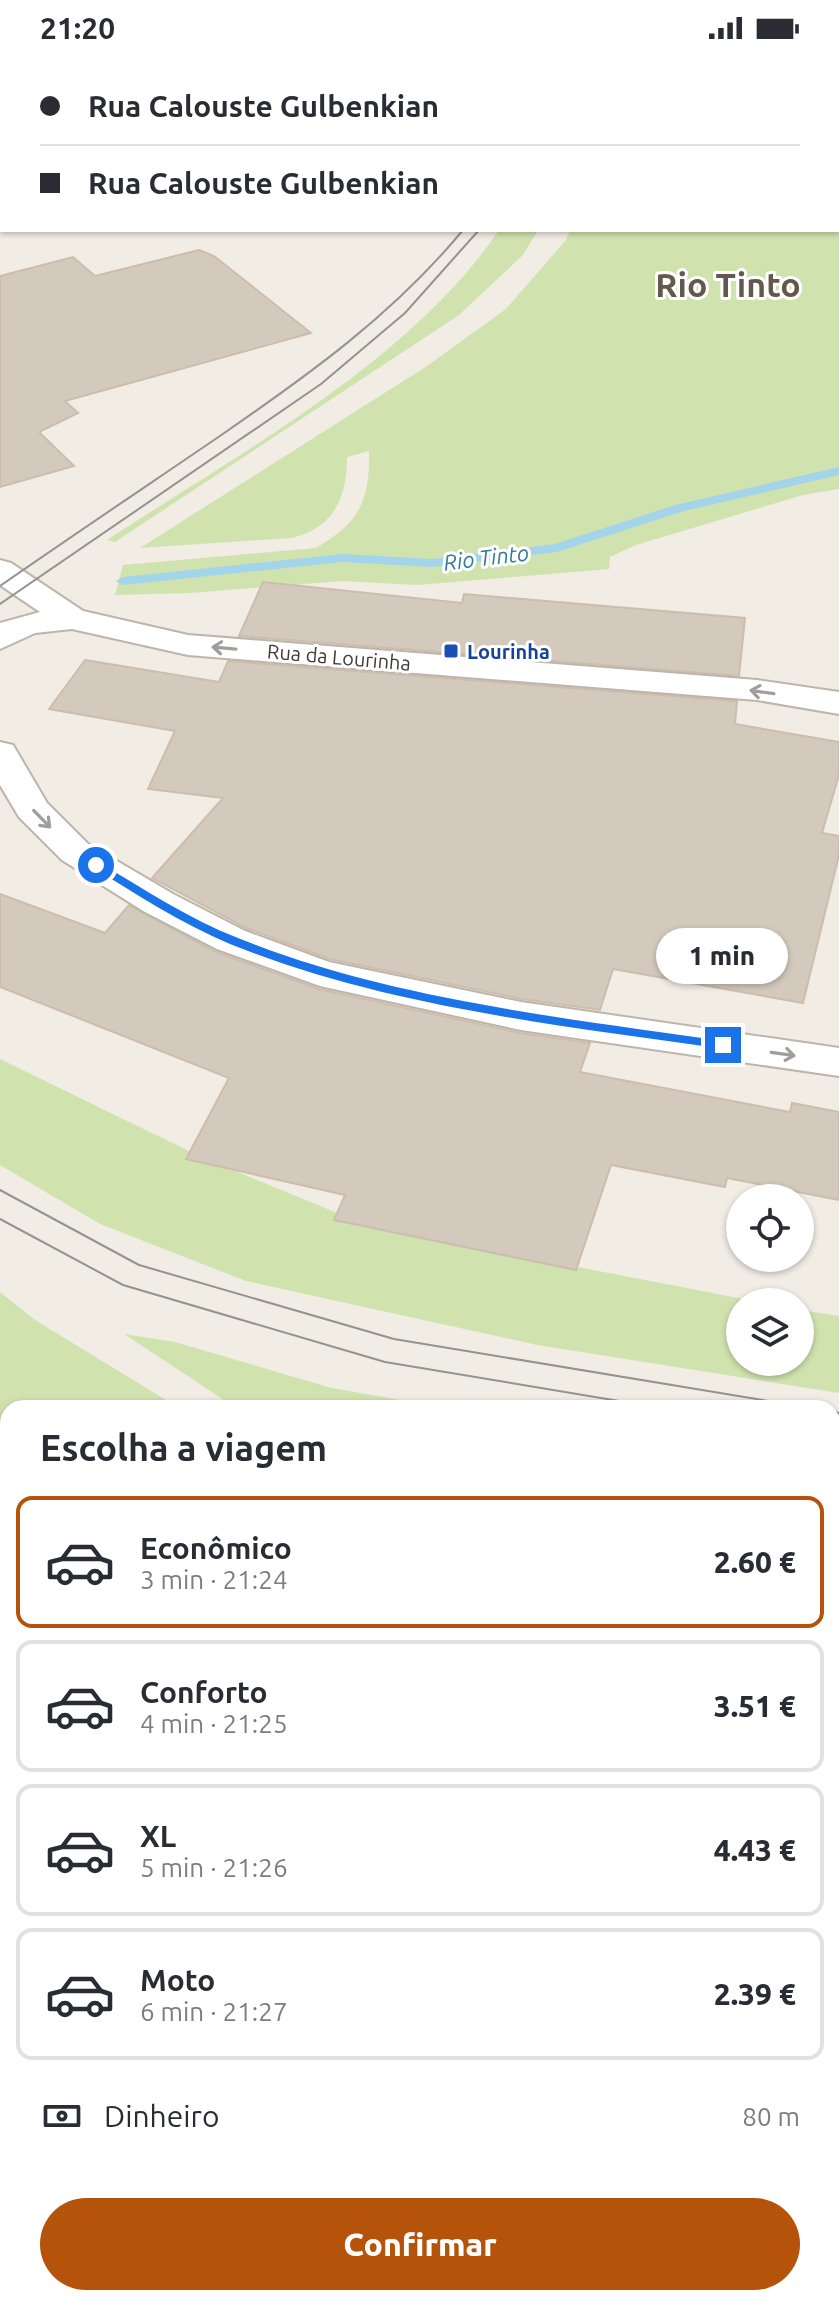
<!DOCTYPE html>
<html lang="pt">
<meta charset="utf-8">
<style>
:root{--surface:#fff;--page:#f7f7f7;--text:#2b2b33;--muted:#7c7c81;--line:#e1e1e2;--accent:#b45309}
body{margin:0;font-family:Ubuntu,sans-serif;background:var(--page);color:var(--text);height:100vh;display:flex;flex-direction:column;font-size:30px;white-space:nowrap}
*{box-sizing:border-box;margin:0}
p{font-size:26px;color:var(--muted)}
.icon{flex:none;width:44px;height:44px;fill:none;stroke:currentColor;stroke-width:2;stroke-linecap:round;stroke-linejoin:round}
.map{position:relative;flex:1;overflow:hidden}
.details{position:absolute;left:0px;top:1344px;width:840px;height:906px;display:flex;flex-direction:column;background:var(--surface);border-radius:24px 24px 0 0;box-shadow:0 2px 6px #0004}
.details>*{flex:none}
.top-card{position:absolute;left:0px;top:0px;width:840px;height:176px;box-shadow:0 2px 6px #0004;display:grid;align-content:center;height:176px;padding:0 40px;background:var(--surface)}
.tools{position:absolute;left:726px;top:1128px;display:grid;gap:16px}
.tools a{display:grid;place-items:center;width:88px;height:88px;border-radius:50%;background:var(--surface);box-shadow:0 2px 6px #0004;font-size:40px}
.end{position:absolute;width:36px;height:36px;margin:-18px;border:10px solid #1a73e8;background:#fff;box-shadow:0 0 0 4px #fff}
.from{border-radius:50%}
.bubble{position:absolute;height:56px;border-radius:28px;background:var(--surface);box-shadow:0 2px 6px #0004;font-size:26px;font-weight:800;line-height:56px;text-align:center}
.top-card b{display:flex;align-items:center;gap:28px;height:76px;font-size:30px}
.top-card b+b{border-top:2px solid var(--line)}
.top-card i{width:20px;height:20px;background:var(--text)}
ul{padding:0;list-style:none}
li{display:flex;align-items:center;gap:24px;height:132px;margin:0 16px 12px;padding:0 24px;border:4px solid var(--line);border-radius:16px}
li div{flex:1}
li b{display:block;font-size:30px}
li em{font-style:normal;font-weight:800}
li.active{border-color:var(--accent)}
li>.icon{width:72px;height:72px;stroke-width:1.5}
h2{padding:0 40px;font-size:36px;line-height:96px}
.pay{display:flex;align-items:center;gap:20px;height:88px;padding:0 40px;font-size:30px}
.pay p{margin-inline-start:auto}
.button{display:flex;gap:16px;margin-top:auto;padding:16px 40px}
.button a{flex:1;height:92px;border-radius:48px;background:var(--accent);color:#fff;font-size:32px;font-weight:800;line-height:92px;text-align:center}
.status{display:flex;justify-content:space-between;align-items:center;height:56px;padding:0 40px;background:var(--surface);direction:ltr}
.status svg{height:22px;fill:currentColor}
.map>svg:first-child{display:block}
</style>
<div class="status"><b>21:20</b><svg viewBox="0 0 49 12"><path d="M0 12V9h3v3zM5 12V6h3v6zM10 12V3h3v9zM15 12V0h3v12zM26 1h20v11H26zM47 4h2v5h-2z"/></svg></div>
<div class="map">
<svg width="839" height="2249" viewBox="0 0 839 2249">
<rect width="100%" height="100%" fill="#f1ece4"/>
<!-- green -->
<path fill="#d0e3af" d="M839 5V433L803 439 636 489 610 501 609 513 418 529 342 525 191 537 115 539 123 509 316 492C360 466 370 445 369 395L347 401C347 441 334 472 292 482L140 492 427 310 506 253 566 184 570 174H838Z
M499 174H538L523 199 459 259 115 486 107 484C238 398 411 305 499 174Z
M0 1003 199 1100 347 1161 438 1184 759 1246H740V1306H800V1254L839 1260V1337L537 1289 246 1225 100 1168 0 1109Z
M0 1236 35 1264 179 1352H8V1583L0 1568Z
M124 1278 175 1286 332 1332 445 1352H236Z
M832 1421 839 1423V1631L832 1628Z
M832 1704 839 1707V2249H337L333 2242H832Z"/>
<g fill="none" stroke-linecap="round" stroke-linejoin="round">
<!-- stream -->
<path fill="#a3d4ea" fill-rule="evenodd" d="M775 0H792L793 2H776Z
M838 12H839V18H838Z
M839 411V419L684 455 557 496 432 511 343 506 123 529 116 525 123 521 343 498 432 503 555 488 675 449Z"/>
</g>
<!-- building -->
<path fill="#d4c9bd" stroke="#ccbdae" stroke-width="2" d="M199 194 214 200 311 277 65 345 78 357 39 376 74 410 0 431V220L73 201 95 220Z
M263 526 462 547 464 538 745 562 739 620 239 580Z
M85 604 219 626 228 605 737 645 735 668 839 686V719L822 777 839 780V799L803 947 613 913 600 954 522 943 330 903 246 872 152 822 223 742 148 733 175 675 49 653Z
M0 838 105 877 129 849 216 896 319 933 520 977 590 987 580 1016 790 1056 792 1047 839 1056V1144L727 1122 725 1131 611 1109 576 1214 334 1164 345 1139 186 1103 229 1022 0 931Z"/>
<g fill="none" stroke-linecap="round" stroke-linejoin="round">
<!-- street casing -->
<g stroke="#beb5aa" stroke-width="4">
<path id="street" d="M12 0H35L36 2H13Z
M0 504 11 507 83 555 188 579 757 624 839 636V658L757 644 188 599 72 573 35 577 0 593V567L40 556 0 529Z
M0 686 13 689 47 747 88 788 173 838 245 875 329 906 521 946 839 992V1020L521 974 320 930 217 893 145 856 62 804 19 761 0 729Z"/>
</g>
<!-- street -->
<use href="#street" fill="#fff" fill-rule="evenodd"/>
<!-- tram -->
<path stroke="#939393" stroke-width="2" d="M0 530C72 480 145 431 217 382 307 320 393 259 463 174
M0 548 321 328 405 257 479 174
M0 1134 139 1209 394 1283 811 1352
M0 1163 123 1229 385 1306 661 1352
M832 1355 839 1357
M832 1380 839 1382"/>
<!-- rail -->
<path stroke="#939393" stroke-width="8" stroke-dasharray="13 13" stroke-linecap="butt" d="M0 1778 8 1794
M0 1891 8 1907
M173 2242 176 2249
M237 2242 240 2249"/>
</g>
<!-- one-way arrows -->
<defs><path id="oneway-shaft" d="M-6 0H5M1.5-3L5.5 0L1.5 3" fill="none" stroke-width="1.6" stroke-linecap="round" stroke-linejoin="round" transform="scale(2)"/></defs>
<g stroke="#a09d9a">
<use href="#oneway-shaft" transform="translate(224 592) rotate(-175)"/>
<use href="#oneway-shaft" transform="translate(762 636) rotate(-172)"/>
<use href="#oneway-shaft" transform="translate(42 763) rotate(46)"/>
<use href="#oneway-shaft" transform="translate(783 998) rotate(8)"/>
</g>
<!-- route -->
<path fill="#1a73e8" d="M92 807H100C144 833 189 863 238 882 387 943 565 962 723 985L730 989 723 993C558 969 386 951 230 888 182 868 136 838 92 811Z"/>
<!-- markers -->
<rect fill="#1a4fb4" stroke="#fff" stroke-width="3" x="443" y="587" width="16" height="16" rx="4"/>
<g text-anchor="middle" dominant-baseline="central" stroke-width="6" stroke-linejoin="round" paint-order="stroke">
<!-- far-transit labels -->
<g font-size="20" font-weight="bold" fill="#164399" stroke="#fff" text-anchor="start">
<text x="467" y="595">Lourinha</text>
</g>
<!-- far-street labels -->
<g font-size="20" fill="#423b34" stroke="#fff">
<text transform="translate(339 601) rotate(5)">Rua da Lourinha</text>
</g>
<!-- far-water labels -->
<g font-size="22" font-style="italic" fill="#337a9f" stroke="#fff">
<text transform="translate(486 501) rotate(-7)">Rio Tinto</text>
</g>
<!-- far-town labels -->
<g font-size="34" font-weight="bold" fill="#64584c" stroke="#fff">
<text x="728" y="228">Rio Tinto</text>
</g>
</g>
</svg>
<div class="tools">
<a><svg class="icon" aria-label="locate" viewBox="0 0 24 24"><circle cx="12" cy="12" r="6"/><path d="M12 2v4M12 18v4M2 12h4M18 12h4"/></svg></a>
<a><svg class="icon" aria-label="layers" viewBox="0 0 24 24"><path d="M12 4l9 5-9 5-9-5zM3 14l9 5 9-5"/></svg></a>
</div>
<i class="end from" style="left:96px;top:809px"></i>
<i class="end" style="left:723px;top:989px"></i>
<div class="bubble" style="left:656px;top:872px;width:132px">1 min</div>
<div class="top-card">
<b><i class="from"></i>Rua Calouste Gulbenkian</b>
<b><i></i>Rua Calouste Gulbenkian</b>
</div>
<section class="details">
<h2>Escolha a viagem</h2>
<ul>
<li class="active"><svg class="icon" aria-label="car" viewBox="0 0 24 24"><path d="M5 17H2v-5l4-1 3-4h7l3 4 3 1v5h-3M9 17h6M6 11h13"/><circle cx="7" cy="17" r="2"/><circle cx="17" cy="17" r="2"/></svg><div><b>Econômico</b><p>3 min · 21:24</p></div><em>2.60 €</em></li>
<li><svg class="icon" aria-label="car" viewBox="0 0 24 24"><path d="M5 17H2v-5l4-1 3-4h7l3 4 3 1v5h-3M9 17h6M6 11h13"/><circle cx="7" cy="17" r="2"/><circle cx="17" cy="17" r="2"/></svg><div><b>Conforto</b><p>4 min · 21:25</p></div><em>3.51 €</em></li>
<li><svg class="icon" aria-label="car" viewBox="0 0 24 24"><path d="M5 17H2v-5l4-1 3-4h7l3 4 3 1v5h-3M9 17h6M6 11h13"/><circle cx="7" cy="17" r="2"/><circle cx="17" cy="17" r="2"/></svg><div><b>XL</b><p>5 min · 21:26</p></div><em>4.43 €</em></li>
<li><svg class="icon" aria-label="car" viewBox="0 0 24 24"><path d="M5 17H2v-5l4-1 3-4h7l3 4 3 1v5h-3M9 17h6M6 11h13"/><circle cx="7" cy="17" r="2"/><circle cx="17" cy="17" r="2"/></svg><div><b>Moto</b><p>6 min · 21:27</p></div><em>2.39 €</em></li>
</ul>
<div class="pay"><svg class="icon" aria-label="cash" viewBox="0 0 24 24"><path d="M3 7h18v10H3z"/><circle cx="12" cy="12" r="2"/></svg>Dinheiro<p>80 m</p></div>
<div class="button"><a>Confirmar</a></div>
</section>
</div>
